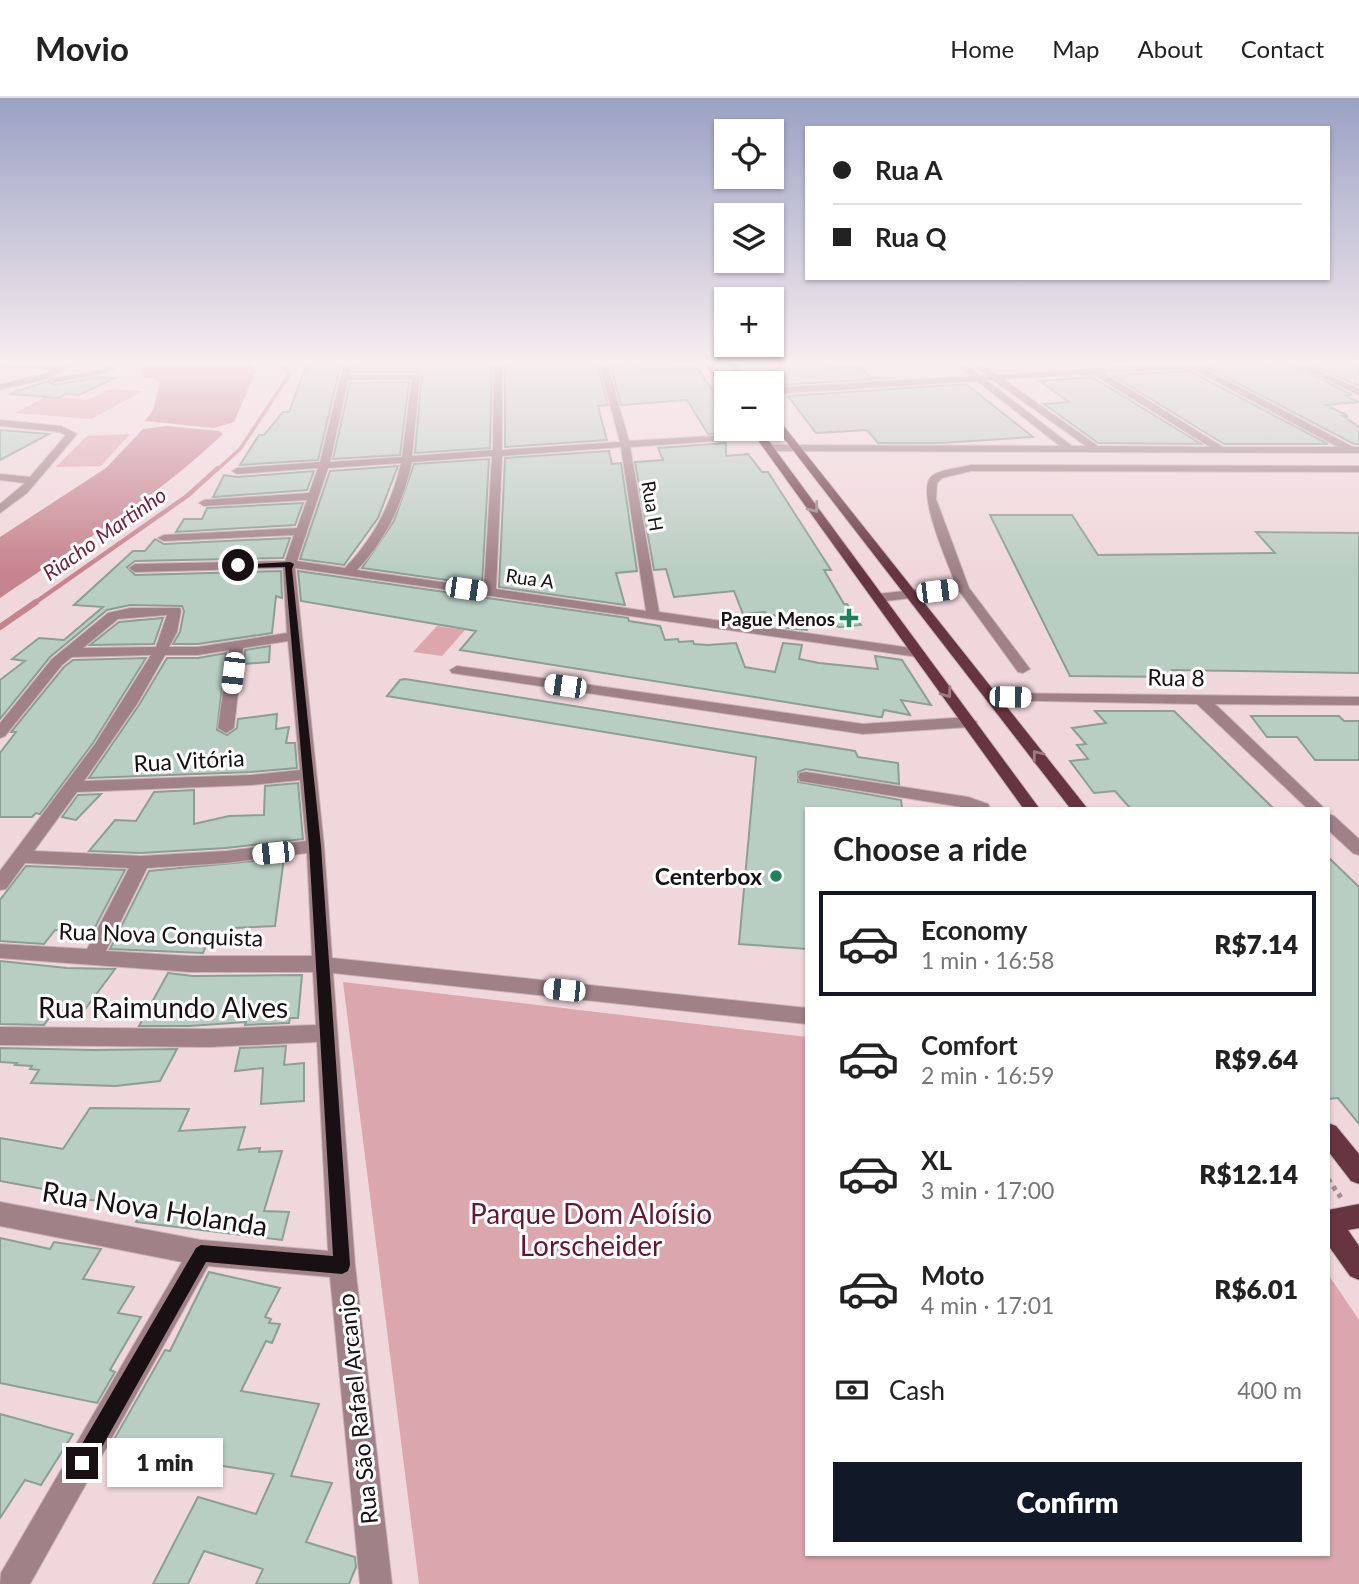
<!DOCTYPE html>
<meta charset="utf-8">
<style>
:root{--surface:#fff;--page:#f2f2f2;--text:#222;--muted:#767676;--line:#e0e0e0;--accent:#111827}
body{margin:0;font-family:Lato,sans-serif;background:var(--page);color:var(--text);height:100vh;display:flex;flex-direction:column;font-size:26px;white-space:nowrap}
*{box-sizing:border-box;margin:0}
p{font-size:23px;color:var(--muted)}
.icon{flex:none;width:38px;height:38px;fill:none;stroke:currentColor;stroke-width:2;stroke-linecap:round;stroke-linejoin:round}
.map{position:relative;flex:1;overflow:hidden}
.side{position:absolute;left:805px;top:709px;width:525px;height:749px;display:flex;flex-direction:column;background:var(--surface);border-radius:0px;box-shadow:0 2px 5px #0004}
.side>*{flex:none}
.hud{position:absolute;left:805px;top:28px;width:525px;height:154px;border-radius:0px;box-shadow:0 2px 5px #0004;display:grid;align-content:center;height:154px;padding:0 28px;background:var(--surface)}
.fabs{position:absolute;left:714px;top:21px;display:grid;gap:14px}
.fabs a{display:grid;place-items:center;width:70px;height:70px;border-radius:0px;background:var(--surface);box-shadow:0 2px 5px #0004;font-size:35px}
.end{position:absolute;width:32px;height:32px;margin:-16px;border:9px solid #181012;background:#fff;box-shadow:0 0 0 4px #fff}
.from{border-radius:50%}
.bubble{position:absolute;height:49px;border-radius:0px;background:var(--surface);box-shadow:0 2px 5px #0004;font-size:23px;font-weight:800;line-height:49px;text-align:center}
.car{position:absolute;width:21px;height:42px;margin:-21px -10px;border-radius:9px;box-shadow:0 0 5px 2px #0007;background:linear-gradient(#fff 24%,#345 0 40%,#fff 0 76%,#345 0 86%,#fff 0)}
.hud b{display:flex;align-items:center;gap:24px;height:66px;font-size:26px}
.hud b+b{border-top:2px solid var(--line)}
.hud i{width:18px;height:18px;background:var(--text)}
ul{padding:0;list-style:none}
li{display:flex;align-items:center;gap:21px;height:105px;margin:0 14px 10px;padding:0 14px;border:4px solid transparent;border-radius:0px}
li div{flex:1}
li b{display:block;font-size:26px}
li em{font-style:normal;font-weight:800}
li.selected{border-color:var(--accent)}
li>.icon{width:63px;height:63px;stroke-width:1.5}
h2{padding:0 28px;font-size:32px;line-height:84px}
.pay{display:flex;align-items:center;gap:18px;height:77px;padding:0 28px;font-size:26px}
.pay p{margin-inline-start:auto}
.button{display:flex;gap:14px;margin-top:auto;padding:14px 28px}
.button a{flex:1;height:80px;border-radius:0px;background:var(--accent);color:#fff;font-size:28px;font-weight:800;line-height:80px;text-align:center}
header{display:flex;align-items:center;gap:42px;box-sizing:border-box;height:98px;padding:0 35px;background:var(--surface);border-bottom:2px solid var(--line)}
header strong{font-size:33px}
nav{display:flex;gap:38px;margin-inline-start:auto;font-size:24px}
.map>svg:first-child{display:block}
</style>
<header>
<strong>Movio</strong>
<nav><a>Home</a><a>Map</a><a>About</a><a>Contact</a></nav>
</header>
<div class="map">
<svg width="1359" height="1486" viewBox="0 0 1359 1486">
<rect width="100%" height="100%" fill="#f0d7db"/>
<!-- green -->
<path fill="#dca6af" d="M110 291 143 293 91 321 15 315 47 298 88 302Z
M130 336 101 368 56 369 87 338Z
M437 528 465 532 442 558 413 554Z
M343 884 807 939V1456H1328V1176L1359 1222V1486H419Z"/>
<!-- water -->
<path fill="#c6848f" d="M147 265H251L256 273 234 324 214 330 145 323 153 312 160 284 152 279 144 280 141 271Z
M167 328 219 333 223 336C156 400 76 448 0 500V439L106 370 143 331Z"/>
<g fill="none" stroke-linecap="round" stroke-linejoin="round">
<!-- stream-far2 -->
<path stroke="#c6848f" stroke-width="3.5" d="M217 372 240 351 290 276 280 265"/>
<!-- stream-far1 -->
<path stroke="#c6848f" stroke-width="4.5" d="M33 506 187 398 218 370"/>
<!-- stream -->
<path stroke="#c6848f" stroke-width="6" d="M0 529 36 504"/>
</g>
<!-- building -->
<path fill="#b9cec3" stroke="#8b9f94" stroke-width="2" d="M307 265H341L318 362 240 367 259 337H264L283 314H289Z
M354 265H492L490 350 415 355 422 274H352Z
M505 265H597L608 307 598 308 607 342 505 349Z
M610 265 611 267 634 265 641 271 697 270 726 311V335L708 336 687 302 621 307Z
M763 265H830V270L859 268 871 280H895L780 287Z
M1199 265H1290L1352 297H1344L1359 304 1326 307 1348 318H1343L1359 329V346H1354Z
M1307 265H1359V288Z
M1190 273 1328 346H1224L1112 277Z
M100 279 115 280 79 297 66 296 59 300 9 296 48 283 54 287Z
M1092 279 1201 346 1098 345 1044 306 1069 304 1040 283Z
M409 284 400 357 333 361 350 285Z
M966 286 1033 339 941 345H878L867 332 816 335 788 298Z
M0 332 49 336 0 362Z
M726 345V358L748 356 762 374H768L831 472H824L844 506H847L861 527 840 529 809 522 807 532 787 530 790 520 766 516 765 514 743 516 734 493 674 499 666 471 654 472 635 364 663 362 658 350Z
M609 353 612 366 621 365 637 473 616 475 625 507 499 489 505 360Z
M489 361 482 487 362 470 394 423 414 366Z
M398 368 378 420 344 467 300 461 330 373Z
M314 373 307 392 213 399 224 377 237 379Z
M303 405 295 427 176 434 184 421H202L207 410Z
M990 417H1072L1098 457 1275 455 1256 434 1359 435V575L1172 572 1176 579 1070 578Z
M290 440 283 460 135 463 127 469 135 477 281 473 282 500 276 498 272 535 198 546H173L180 534 184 513 182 508 130 507 107 512 50 559 0 621V582L25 563 12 561 39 540 64 542 103 509 74 507 133 453H145L155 441 164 446Z
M298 473 628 520 629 523 660 528 665 542 678 541 679 544 693 543 694 546 708 547 736 545 745 569 775 574 783 545 802 547 799 561 819 565 878 571 875 558 902 562 931 607 901 602 910 617 884 612 882 619H879L460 552 476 533 301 503Z
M163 520 154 546 90 547 119 524Z
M270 548 269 564 244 566 245 552Z
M226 555 217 632 227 637 237 630 238 621 277 616 276 631 289 629 286 645H295L297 670 251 674 89 680 139 607 167 560H198Z
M146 560 93 645 40 716 36 715 32 719H0V655L16 634H11L64 569 73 562Z
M405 581 855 653 858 659 898 665 899 686 806 671 798 674V684L901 702 902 710H807V851L739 846 756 659 387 598 400 582Z
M1095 613H1174L1273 710H1130L1115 693 1094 695 1070 663 1088 661 1077 647 1086 646 1072 630 1106 625Z
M1251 618H1339L1344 623H1359V662H1315L1297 639H1267Z
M298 685 303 741 226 750 141 755 89 753 115 722 136 723 154 694 194 692V726L229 718 264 717 265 688Z
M101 696 76 722 62 719 78 697Z
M1328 759 1359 789V1026L1338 1000 1328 1001Z
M284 760 275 828 233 830 231 834H212L203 855 110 851 149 773Z
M26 768 125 772 92 835 55 832 44 846 0 843V802Z
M0 863 67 870 115 871 83 914 55 912 44 927 0 926Z
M168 875 193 878 302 877 298 920H290L289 925 245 927 246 924 189 928H139Z
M286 948 284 967 304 965V1003L261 1006 263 970 235 973 240 950Z
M0 950 93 952 177 951 160 983 115 988 31 985 39 972 30 971 32 968 15 967 17 965 0 964Z
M90 1010 189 1011 179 1033 245 1029 238 1052 260 1050 259 1054 282 1053 264 1113 289 1114 282 1142 136 1124 144 1108 81 1101 82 1098 0 1083V1040L63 1051Z
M0 1140 50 1151 54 1144 101 1151 83 1181 134 1189 118 1215 141 1219 110 1272 115 1274 97 1305 0 1285Z
M209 1174 280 1190 265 1219 271 1221 269 1225 280 1226 272 1245 266 1243 241 1293 319 1306 291 1378 332 1385 306 1444 355 1459 356 1469 349 1486H256L263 1471 204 1453 188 1486H153L198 1399 256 1416 274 1376 198 1364 112 1345 165 1252 170 1253Z
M0 1316 73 1336 41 1387 25 1382 0 1420Z"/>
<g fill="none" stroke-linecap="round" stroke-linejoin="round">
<!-- minor casing -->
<g stroke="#c9b3b7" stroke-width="2">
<path id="minor" d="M0 265H75L50 280 0 292V286L44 276 53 271 0 269Z
M344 265H352L349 277 420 276 412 358 493 352 494 265H502V352L620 344 599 265H607L629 343 762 335V339L759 340 630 349 659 514 918 551 925 555 918 559 295 470 324 748 332 860 807 910V926L333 875 355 1167 392 1486H360L330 1179 208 1168 30 1486H0L1 1475 182 1164 0 1128V1104L201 1142 328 1153 317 944 209 949 0 947V929L209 931 316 927 313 874H190L0 860V846L87 851 129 770 25 765 6 791 0 792V773L95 646 151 557 72 559 62 567 5 638 0 640V625L52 561 108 515 130 510H180L181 513 177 534 169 549H198L287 535 283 470 135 474 129 470 135 466 285 463 294 437 164 443 158 440 164 437 297 430 307 402 204 408 199 405 204 402 309 395 318 370 237 376 232 373 237 370 320 364ZM412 281 402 359 330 364 348 282ZM621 349 646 513 496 491 502 358ZM492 358 484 490 357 472C386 442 403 404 412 364ZM401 365C392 405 374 440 345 470L297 463 328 370ZM167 517 156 549 83 550 118 521ZM288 543 300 672 251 677 84 683 137 606 165 557H198L229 552 218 630 226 635 234 630 243 550ZM300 682 306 743 226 753 141 758 34 753 77 694 251 687ZM307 755 312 858H190L106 853 147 770 226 765Z
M955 265H963L980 278 987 277 971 265H980L997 277 1194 265 1353 349H1359V355L769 353 764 350 769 347 1060 348 977 283 772 296V290L971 278ZM1191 270 1338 349H1223L1104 275ZM1093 276 1210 349 1098 348 1003 281ZM986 282H993L1086 348H1072Z
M1292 265H1302L1359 291V297Z
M112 267 115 271 97 277 54 284 50 281 95 273Z
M0 322 61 328 77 336 27 395 0 415V406L25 385 0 382V376L30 379 66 337 59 334 0 328Z
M971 367 1359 368V374L971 373 942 380 937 385 936 401 969 490 1030 571 1023 575 1018 574 960 494 878 504 872 500 878 496 956 487C949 467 913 390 933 377 943 371 960 370 971 367Z
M457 568 863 626 969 619 977 624 969 629 863 636 452 575 450 572Z
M992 595 1359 599V607L1215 606 1324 710H1307L1197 606 987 602 985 599Z
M806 674 968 699 988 706 990 710H968L800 683 798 679 800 675Z
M1328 716 1334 718 1359 741V757L1353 755 1328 732Z"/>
</g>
<!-- major casing -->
<g stroke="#c9b3b7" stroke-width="2">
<path id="major" d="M704 265H712L726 285V294L723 293Z
M727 265H735L750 285H742Z
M772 316 775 317 1087 710H1070L772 325Z
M750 331H760L1039 710H1023Z
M1328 1025 1336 1028 1359 1056V1086L1351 1083 1328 1053Z
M1359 1106V1130L1348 1132 1359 1148V1182L1350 1178 1328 1147V1112Z"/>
</g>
<!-- path -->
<path stroke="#9f8d90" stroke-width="5" stroke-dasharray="4.5 4.5" stroke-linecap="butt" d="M1328 1081 1342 1101"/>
<!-- minor -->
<use href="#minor" fill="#9f8186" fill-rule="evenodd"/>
<!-- major -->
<use href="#major" fill="#66353f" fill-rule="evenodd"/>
</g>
<!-- one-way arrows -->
<defs><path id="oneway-chevron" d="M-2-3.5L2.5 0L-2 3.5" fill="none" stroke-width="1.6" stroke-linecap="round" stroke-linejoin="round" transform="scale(1.75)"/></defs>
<g stroke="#9c7c82">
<use href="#oneway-chevron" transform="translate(814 410) rotate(53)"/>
<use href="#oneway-chevron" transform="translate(947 595) rotate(54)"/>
<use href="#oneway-chevron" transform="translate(1037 657) rotate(-128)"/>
</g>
<!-- sky -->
<linearGradient id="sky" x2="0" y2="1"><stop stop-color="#9aa1c4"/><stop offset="0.56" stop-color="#f8edef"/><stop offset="1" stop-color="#f8edef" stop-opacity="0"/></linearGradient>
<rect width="1359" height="473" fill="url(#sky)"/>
<!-- route -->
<path fill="#181012" d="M290 464 294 466 292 471 321 748 350 1167 348 1173 342 1176 206 1164 89 1372 82 1375 75 1372 72 1365 75 1358 196 1150 201 1147 333 1158 309 748 285 469 238 470 234 467Z"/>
<!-- markers -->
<g fill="#1e835d" stroke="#fff" stroke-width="2.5">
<path d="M845.5 509.5h7v7h7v7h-7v7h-7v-7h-7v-7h7z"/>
<circle cx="776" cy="778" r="7"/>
</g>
<g text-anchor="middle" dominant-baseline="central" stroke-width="6" stroke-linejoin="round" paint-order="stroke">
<!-- far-street labels -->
<g font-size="19" fill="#181012" stroke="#fff">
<text transform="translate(653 408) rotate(80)">Rua H</text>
<text transform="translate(530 480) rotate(8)">Rua A</text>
</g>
<!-- far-poi labels -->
<g font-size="19" font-weight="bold" fill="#181012" stroke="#fff" text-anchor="end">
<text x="835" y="520">Pague Menos</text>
</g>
<!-- far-water labels -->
<g font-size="21" font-style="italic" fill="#742439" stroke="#fff">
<text transform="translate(104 435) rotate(-35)">Riacho Martinho</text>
</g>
<!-- street labels -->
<g font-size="23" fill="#181012" stroke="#fff">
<text transform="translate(1176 579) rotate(1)">Rua 8</text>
<text transform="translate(189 662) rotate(-3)">Rua Vitória</text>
<text transform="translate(161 836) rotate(2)">Rua Nova Conquista</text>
<text transform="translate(357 1311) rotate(-96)">Rua São Rafael Arcanjo</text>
</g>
<!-- poi labels -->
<g font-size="23" font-weight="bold" fill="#181012" stroke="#fff" text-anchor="end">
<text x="762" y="778">Centerbox</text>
</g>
<!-- near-street labels -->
<g font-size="28" fill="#181012" stroke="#fff">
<text x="163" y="909">Rua Raimundo Alves</text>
<text transform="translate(155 1110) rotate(9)">Rua Nova Holanda</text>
</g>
<!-- near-park labels -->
<g font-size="28" fill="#66172e" stroke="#fff">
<text x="591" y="1115">Parque Dom Aloísio<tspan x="591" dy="32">Lorscheider</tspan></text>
</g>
</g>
</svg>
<div class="fabs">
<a><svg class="icon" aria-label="locate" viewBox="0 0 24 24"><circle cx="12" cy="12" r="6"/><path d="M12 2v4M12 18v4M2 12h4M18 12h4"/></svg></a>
<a><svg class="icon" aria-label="layers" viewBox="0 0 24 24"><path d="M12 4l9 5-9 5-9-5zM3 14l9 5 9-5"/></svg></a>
<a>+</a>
<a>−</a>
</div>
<i class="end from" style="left:238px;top:467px"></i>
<i class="end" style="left:82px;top:1365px"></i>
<div class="bubble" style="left:107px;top:1340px;width:116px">1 min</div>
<i class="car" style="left:466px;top:491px;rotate:98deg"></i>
<i class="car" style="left:937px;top:493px;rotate:83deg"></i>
<i class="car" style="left:233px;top:575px;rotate:187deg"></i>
<i class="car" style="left:565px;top:588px;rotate:278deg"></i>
<i class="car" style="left:1010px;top:599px;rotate:91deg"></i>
<i class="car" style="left:273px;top:755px;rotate:264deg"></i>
<i class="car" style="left:564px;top:892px;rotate:276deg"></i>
<div class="hud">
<b><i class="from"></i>Rua A</b>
<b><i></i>Rua Q</b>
</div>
<section class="side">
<h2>Choose a ride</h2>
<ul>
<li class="selected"><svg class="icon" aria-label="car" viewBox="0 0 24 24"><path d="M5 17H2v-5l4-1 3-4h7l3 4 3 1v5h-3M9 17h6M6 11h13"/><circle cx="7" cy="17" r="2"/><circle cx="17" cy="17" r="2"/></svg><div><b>Economy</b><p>1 min · 16:58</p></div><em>R$7.14</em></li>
<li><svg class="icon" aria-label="car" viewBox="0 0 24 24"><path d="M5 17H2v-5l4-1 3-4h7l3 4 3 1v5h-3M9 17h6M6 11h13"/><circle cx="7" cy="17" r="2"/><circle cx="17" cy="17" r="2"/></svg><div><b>Comfort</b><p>2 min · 16:59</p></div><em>R$9.64</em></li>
<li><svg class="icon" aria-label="car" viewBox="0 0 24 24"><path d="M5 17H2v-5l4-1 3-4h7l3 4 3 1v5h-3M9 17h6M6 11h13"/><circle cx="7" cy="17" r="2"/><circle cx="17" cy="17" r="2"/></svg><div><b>XL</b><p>3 min · 17:00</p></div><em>R$12.14</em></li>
<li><svg class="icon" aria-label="car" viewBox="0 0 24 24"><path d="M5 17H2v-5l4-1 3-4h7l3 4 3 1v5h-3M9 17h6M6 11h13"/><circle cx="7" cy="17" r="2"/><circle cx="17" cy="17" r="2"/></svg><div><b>Moto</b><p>4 min · 17:01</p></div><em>R$6.01</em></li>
</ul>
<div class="pay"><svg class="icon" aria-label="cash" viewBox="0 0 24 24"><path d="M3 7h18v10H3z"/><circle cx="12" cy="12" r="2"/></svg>Cash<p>400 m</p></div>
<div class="button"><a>Confirm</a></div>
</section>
</div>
